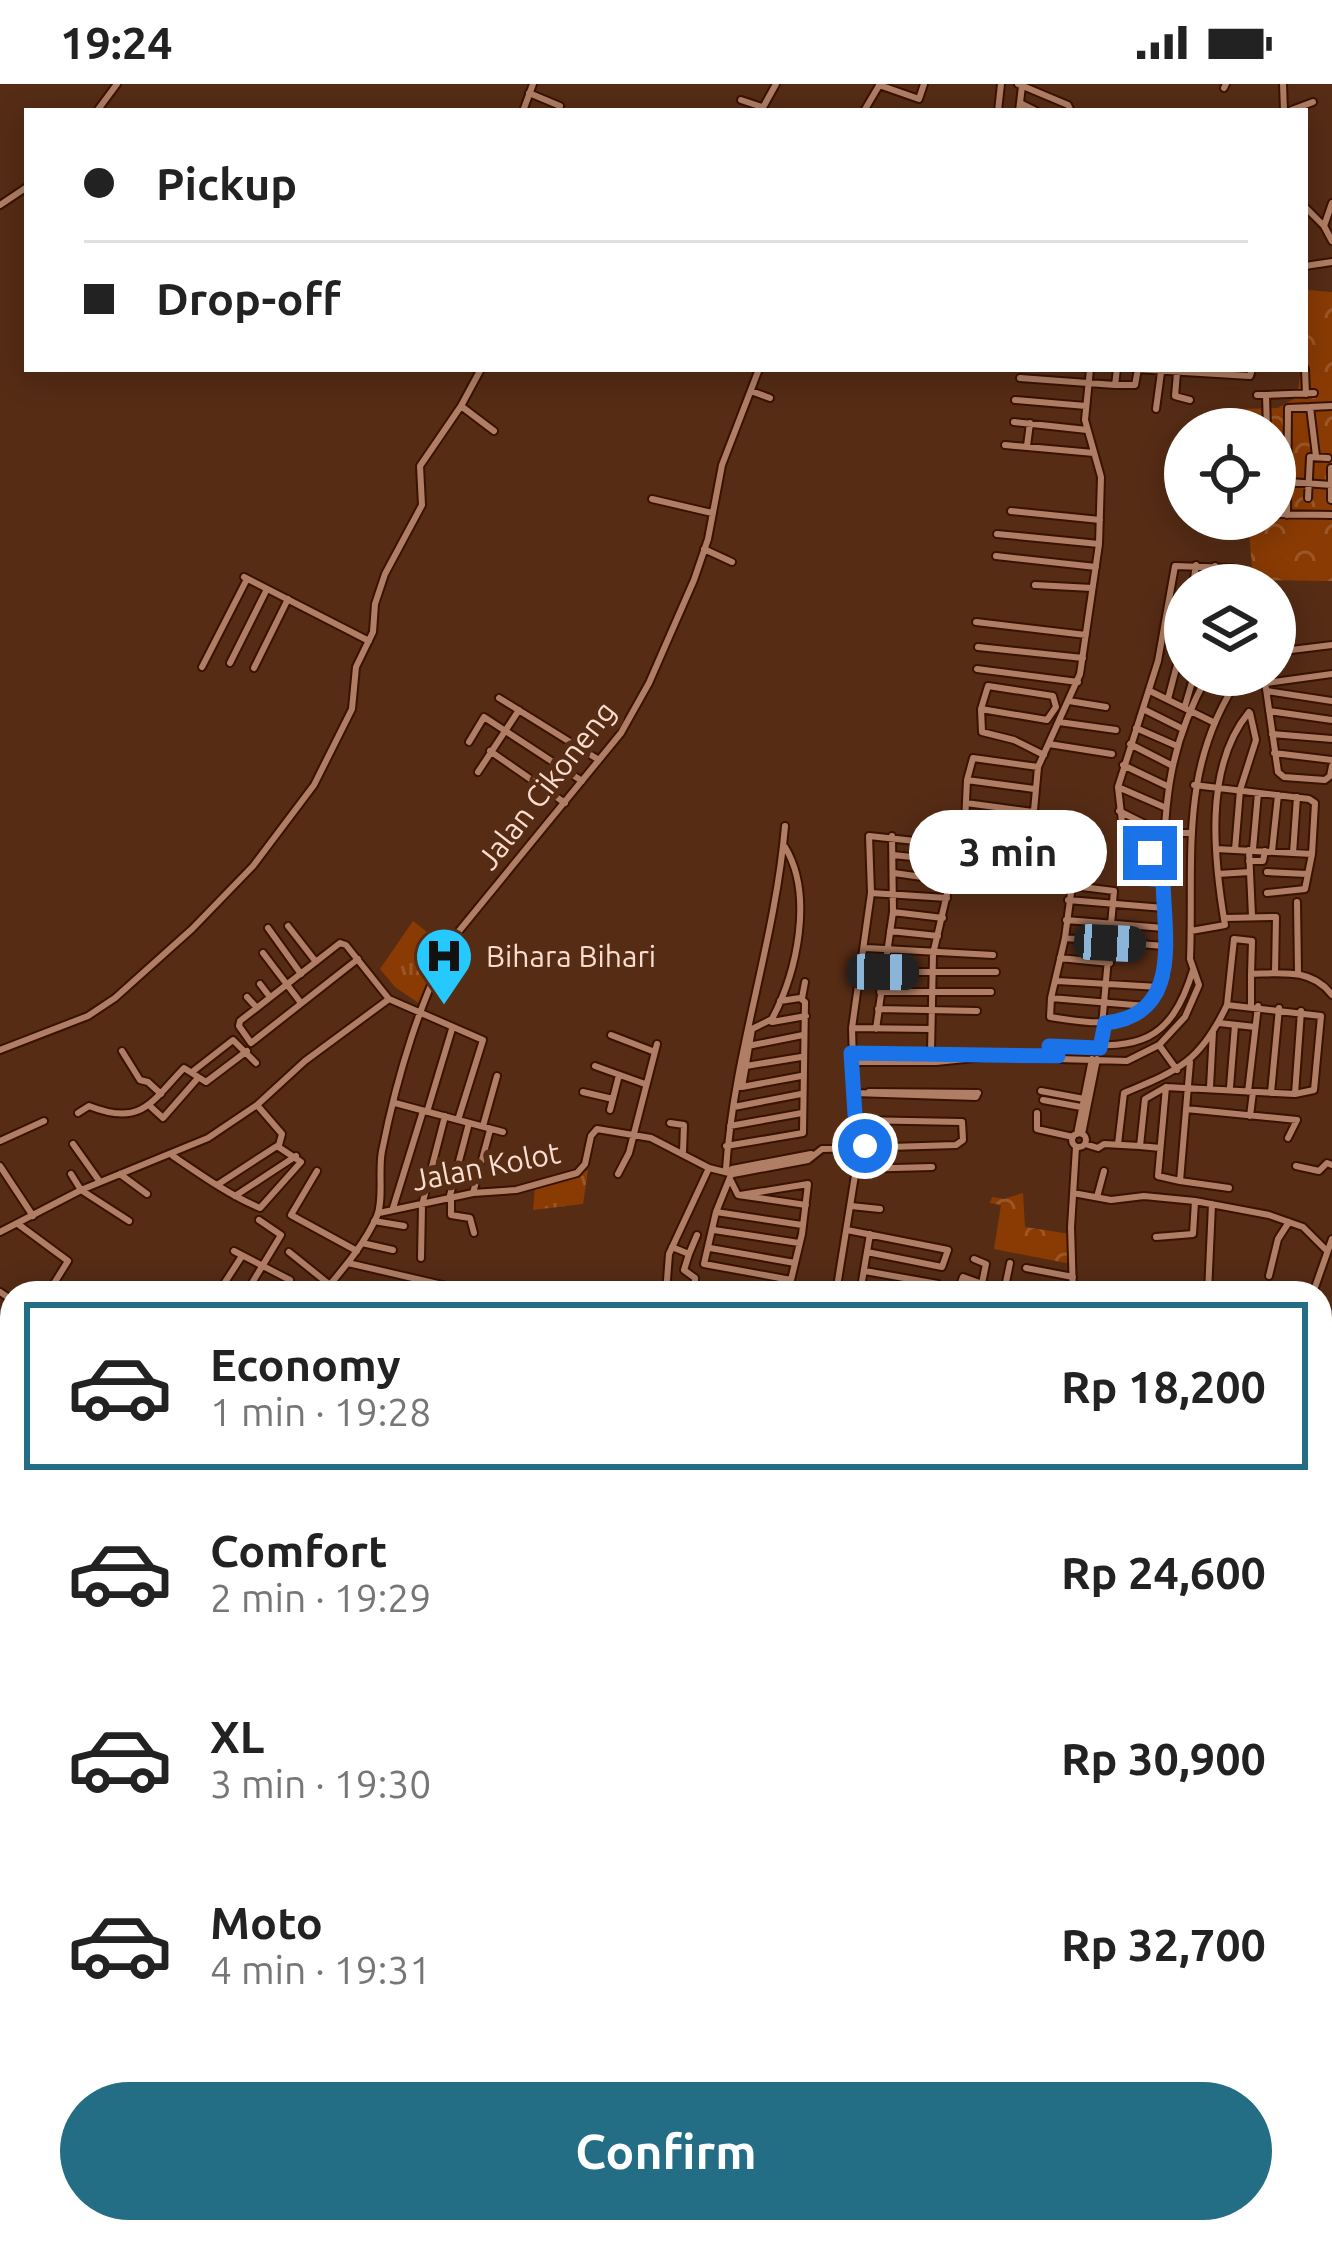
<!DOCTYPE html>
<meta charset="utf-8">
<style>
:root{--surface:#fff;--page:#f6f6f6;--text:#222;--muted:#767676;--line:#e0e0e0;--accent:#236d85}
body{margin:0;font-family:Ubuntu,sans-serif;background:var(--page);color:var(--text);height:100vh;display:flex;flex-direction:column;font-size:45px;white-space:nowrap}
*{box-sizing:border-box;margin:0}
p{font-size:39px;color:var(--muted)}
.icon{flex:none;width:66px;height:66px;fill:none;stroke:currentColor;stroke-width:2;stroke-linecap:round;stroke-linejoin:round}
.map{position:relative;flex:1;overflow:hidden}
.details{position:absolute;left:0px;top:1197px;width:1332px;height:963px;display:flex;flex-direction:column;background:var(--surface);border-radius:36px 36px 0 0;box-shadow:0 6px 30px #0003}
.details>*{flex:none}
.top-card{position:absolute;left:24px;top:24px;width:1284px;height:264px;border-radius:0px;box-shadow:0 6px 30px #0003;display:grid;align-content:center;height:264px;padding:0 60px;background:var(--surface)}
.controls{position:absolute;left:1164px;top:324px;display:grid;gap:24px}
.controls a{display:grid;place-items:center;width:132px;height:132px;border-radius:50%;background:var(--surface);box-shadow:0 6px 30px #0003;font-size:60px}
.end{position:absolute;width:54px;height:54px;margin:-27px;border:15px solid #1a73e8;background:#fff;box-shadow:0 0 0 6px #fff}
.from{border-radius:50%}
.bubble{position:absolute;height:84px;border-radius:42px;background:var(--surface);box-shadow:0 6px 30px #0003;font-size:39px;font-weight:600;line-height:84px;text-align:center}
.car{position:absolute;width:36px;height:72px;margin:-36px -18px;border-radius:15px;box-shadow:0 0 9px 3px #0007;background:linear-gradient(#222 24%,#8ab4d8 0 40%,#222 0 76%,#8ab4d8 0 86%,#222 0)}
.top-card b{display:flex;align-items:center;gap:42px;height:114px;font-size:45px}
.top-card b+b{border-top:3px solid var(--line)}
.top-card i{width:30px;height:30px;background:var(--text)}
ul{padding:21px 0 0;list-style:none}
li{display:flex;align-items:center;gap:36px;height:168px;margin:0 24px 18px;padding:0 36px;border:6px solid transparent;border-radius:0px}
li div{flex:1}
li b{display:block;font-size:45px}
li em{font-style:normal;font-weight:600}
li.current{border-color:var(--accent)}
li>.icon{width:108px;height:108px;stroke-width:1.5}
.primary-button{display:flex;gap:24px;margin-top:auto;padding:24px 60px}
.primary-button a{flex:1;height:138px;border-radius:72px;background:var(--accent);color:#fff;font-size:48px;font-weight:600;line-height:138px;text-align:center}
.status{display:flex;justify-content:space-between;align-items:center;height:84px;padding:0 60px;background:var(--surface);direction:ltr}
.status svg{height:33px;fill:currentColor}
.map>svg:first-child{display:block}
</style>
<div class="status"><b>19:24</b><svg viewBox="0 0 49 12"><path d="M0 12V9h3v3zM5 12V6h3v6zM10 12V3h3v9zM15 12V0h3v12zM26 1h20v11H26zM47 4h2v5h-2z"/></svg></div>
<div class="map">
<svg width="1332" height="2159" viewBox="0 0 1332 2159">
<defs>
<pattern id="grass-tufts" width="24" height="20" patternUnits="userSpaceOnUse" patternTransform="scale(3)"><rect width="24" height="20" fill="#8a3b04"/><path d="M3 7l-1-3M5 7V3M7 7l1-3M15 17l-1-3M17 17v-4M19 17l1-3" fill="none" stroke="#9b5728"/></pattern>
<pattern id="forest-crowns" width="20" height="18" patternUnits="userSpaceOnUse" patternTransform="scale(3)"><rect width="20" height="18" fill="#8a3b04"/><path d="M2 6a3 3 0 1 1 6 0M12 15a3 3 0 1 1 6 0" fill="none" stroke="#9b5728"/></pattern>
</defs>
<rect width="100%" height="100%" fill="#562c15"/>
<!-- grass -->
<path fill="url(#grass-tufts)" d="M413 837 441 859 423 922 395 903 380 885Z
M588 1086 583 1120 533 1126 535 1103Z"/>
<!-- forest -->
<path fill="url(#forest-crowns)" d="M1305 206 1332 208V497L1253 496 1248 435H1275V345H1238L1236 325 1278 324 1297 313 1301 285H1305Z
M1023 1109 1025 1143 1070 1150 1071 1180 994 1165 1001 1121 990 1119 992 1113 1004 1115Z"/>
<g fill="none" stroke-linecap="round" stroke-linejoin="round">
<!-- street casing -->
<g stroke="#3a1200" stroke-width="10">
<path id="street" d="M1018 0 1068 21 1071 27
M1283 0 1284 27
M879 1 919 15 924 0
M1224 4 1226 0
M529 9 560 22
M741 16 762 23
M1020 19 1036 27
M97 27 117 0
M523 27 533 0
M761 27 776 0
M864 27 880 0
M998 27 1001 0
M1019 27 1022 2
M1289 27 1313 18
M0 121 27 103
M1305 123 1324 142 1332 157
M1324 142 1332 119
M1305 182 1332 178
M1090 285 1085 336 1101 393 1099 460 1080 590 1038 683 1030 770V778L1050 799 1114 807 1100 964
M1135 285 1250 292 1252 285
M1305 285 1306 310
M1177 289 1175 312 1190 316
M1020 294 1115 301 1117 285
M1115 301H1135L1138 285
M751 307 770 314
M1257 311H1266L1267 345
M1266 311 1314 309
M1015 316 1086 322
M461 322 494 347
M1310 323 1316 372
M1156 325 1161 288
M1014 338 1087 346
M1005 361 1094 369
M1027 362 1030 339
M1275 397 1332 401
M1170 401H1185
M1308 414 1310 373 1328 374
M652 415 712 429
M1331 416V384
M1011 427 1100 436
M1275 430 1332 431
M1287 431 1288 324 1332 322
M997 450 1099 460
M704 465 732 478
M996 472 1096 483
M244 493 369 557
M1035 501 1092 504
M1193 501 1196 481
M1213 501 1215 482
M976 538 1086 551
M978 563 1083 574
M1275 568 1332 561
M230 579 267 505
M202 583 247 495
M254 584 288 515
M977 585 1078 598
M1264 591 1278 688 1284 693 1325 696 1330 692 1332 682
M1266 599 1332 590
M1150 607 1213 638
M1267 607 1332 617
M499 614 599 676
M1168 615 1185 550
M1069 617 1106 623
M1185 622 1194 591
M981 625 988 602 1053 612 1056 623 1047 636 981 625 982 648 1014 656 1044 671
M1143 625 1183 645
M1269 627 1332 636
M1059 638 1116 646
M1136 644 1177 662
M1272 650 1332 655
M469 658 484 633 582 697
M1049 660 1112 670
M1130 660 1171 681
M490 667 565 719
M1274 669 1332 676
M1123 681 1167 702
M478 688 519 626
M967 696 1034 705
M1194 701 1309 715 1315 719 1312 770 1305 805 1267 809
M1118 703 1164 723
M966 719 1033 728
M1119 727 1163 749H1191
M1148 742 1151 795
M1031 751 965 739 967 696 973 674 1038 683
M1216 765 1312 770
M1253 765 1258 709
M1235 766 1240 706 1256 656 1250 629
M1249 766 1252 832
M1272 767 1278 711
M1293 769 1297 713
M893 771 950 777 952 761 869 752 871 809 852 944 856 1085 932 1083
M1249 777H1263L1265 767
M1267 788 1307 790
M894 789 950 797 933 870 931 968
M972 789 1026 795 1030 778
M1218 790 1250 788
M1163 796C1164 718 1169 660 1208 591
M871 809 947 814
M1068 816 1164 824
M1297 818 1298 889
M893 828 943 834
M1224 834 1276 833 1275 889
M1066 836 1164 844
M288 842 316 878
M268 844 301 890
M890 847 938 852
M1191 847 1225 841C1214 776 1203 684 1249 628
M1065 854 1164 862
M866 864 993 871
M263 869 301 919
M1060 874 1110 879
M883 888H996
M1057 897 1159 903
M260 900 270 913
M880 908H991
M247 913 257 924
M802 914 805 898
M1051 914 1146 922C1118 946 1083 938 1050 933Z
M1051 914 1065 854 1072 801
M1251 921V890C1281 889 1312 884 1332 911
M1146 922 1166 889 1163 796 1128 792 1118 703 1158 577 1175 482 1232 484V501
M878 925 977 927
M772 938 806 932
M1219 939 1255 943
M852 944 931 945
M876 945 893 828 892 752
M611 951 655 968
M251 959 239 942 240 937 340 859 346 861 389 915
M251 959 358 875
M1159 961 1177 986
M748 962 803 951
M0 966 88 932 115 914 192 845 253 782 314 701 352 625 356 583 373 548 375 520 385 490 422 421 420 382 461 322 481 285
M122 967 140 996 148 998 161 1010
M851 969 1127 977 1159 961 1185 933 1199 901 1190 875C1194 771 1178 683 1241 591
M1055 970 1049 965 1050 961C1123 960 1166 975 1193 886
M851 978H936L994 972
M1190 978 1180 1097 1229 1104
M595 982 645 1000
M746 982 801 973
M192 988 233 956 256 979
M737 1003H742L752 945 772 935C797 888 814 811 785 763
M742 1003 801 992
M1210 1003 1213 947
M1230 1003 1235 941
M1041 1007 1084 1015
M583 1008 613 1015
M869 1008 978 1009
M1248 1008 1258 922
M854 1009 976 1013 978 1009
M1271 1009 1279 924
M1295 1010 1301 927
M1043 1016 1081 1023
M395 1019 503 1048
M257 1021 282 1050 279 1061
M151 1023 163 1034 198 994
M734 1023 801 1010
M1186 1025 1297 1036 1288 1054
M610 1026 619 991
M427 1028 452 945
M78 1029 89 1022C142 1043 151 1018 184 984L206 998 247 967
M1037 1029V1045L1073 1053
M1250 1032 1253 1008
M670 1039 684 1041 683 1068
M483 1042 497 992
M730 1042 802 1029
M1072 1056a7 7 0 1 1 14 0a7 7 0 1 1-14 0Z
M1077 1050 1092 975
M1082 1050 1097 975
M0 1057 44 1037
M73 1060 100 1098
M1085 1060 1098 1064 1104 1060 1140 1062
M1118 1060 1124 1009C1179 986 1200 978 1227 921
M726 1062 803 1049 805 918 800 914 780 917
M1160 1064 1140 1062 1145 1015 1166 1003
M173 1072C201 1091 229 1111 260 1124L301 1078 277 1062 217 1101
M0 1082 33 1132
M1296 1082 1319 1087 1327 1079 1332 1081
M726 1085C734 968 775 859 785 742
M732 1085 811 1070
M733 1086 716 1128 704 1180 791 1196 802 1150 808 1100 740 1111
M317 1087 291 1131 357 1167
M71 1090 81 1106 129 1137
M120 1090 147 1110
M618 1090 629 1069 657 960
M731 1097 738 1111 806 1121
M1180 1097 1158 1092 1166 1003 1295 1010 1314 1006 1321 932 1227 921 1234 855 1252 857 1251 890
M473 1109 490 1046
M1073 1109 1111 1116 1144 1112 1195 1117 1269 1131 1303 1143 1326 1166
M235 1112 296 1072
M1097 1113 1104 1087
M451 1114V1131L470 1134 474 1149
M449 1115 469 1039
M851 1122 880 1125
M393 1124 423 1027
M716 1128 802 1141
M379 1129 473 1109 516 1106 577 1089 585 1080 591 1052 597 1045 651 1054 709 1084 733 1090 808 1076 822 1065 956 1061 963 1056 962 1038 857 1036
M374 1137 404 1142
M18 1140 68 1177 48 1209
M714 1146 799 1159
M847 1146 948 1166 942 1183 867 1168
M0 1148 81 1106 208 1054 257 1021 305 977 389 915 483 956 458 1036
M1156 1153 1193 1150 1195 1117
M362 1159 393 1166
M672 1163 689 1170 684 1186 695 1194V1209
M710 1164 795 1179
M234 1167 290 1196
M289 1168 330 1201
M689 1170 697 1151
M421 1174 422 1121 445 1032
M974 1175 986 1180 980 1209
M348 1179 477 1209
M1026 1184 1073 1193
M865 1187 938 1200 934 1209
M1269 1192 1278 1155 1289 1138
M576 1205 597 1209
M0 1208 9 1214
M218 1209 242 1172
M246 1209 281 1151 259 1136
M323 1209C343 1185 364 1161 377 1132 384 1114 378 1088 382 1067 396 997 421 907 459 847L621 649 649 599 694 496 708 455 722 381 759 285
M666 1209 669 1170 709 1084
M741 1209H757
M782 1209 784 1196
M836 1209 856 1085
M860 1209 870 1150
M957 1209 963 1193 1004 1208 1010 1179
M1073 1209 1071 1143 1076 1063
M1208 1209 1212 1120
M1313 1209 1332 1155
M1 1240 12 1246
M0 1290 12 1268
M1320 1318 1331 1320
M0 1548 12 1555
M0 1574 12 1580
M0 1626 12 1608
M1320 1657 1332 1653
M0 1711 12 1720
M0 1744 7 1730
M0 1762 4 1771 0 1798
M1320 1908 1332 1898
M12 1920 9 1930 12 1933
M0 1994 12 1998
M1320 2014 1332 2018
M0 2045 12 2026
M0 2073 12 2083
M1320 2092 1332 2088
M1320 2115 1332 2112
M0 2135 12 2112
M55 2148 72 2156
M105 2148 127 2159
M849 2148 876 2159
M927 2148 961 2159 968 2148
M0 2149 13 2154
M469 2151 492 2154 496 2148
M761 2151 784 2159
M1263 2151 1284 2159
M1306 2152 1329 2156 1332 2141
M648 2153 664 2159
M255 2158 257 2148
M31 2159 36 2148
M80 2159 86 2148
M187 2159 192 2148
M312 2159 315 2148
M362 2159 366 2148
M387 2159 391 2148
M443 2159 445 2148
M722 2159 727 2148
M797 2159 802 2148
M823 2159 828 2148
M886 2159 889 2148
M911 2159 915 2148
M1048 2159 1054 2148
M1100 2159 1142 2148
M1163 2159 1166 2148
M1194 2159 1197 2148
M1216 2159 1219 2148
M1239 2159 1242 2148
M1298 2159 1307 2148"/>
</g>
<!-- street -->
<use href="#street" stroke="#b07e65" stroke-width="6"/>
</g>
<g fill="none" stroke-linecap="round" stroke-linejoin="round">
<!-- route -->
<path stroke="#1a73e8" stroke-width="15" d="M865 1062 857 1061 851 969 1058 972 1049 962 1100 964 1105 939C1183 931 1164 853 1163 796L1151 795 1150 769"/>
</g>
<!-- icons -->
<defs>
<g id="hospital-pin" transform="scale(3)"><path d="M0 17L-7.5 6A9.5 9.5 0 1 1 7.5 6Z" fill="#25c9fe" stroke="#562c15"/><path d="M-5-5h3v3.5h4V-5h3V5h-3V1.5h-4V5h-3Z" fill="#111"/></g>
</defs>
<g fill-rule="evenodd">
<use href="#hospital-pin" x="444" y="872"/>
</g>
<g text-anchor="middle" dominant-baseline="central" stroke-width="12" stroke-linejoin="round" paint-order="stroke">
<!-- street labels -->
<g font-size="30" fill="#f9ddd0" stroke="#562c15">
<text transform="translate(546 701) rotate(-52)">Jalan Cikoneng</text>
<text transform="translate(486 1082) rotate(-11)">Jalan Kolot</text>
</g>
<!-- poi labels -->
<g font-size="30" fill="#f9ddd0" stroke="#562c15" text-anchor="start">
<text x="486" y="872">Bihara Bihari</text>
</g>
</g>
</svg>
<div class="controls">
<a><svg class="icon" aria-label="locate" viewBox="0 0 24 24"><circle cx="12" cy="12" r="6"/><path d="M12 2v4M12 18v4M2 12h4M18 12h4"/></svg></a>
<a><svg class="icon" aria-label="layers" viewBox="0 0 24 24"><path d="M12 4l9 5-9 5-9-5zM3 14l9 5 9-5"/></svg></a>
</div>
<i class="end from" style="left:865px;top:1062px"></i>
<i class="end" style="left:1150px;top:769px"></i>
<div class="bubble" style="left:909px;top:726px;width:198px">3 min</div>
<i class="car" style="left:1110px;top:859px;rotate:93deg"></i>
<i class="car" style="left:883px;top:888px;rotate:91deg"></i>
<div class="top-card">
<b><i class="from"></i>Pickup</b>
<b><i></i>Drop-off</b>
</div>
<section class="details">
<ul>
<li class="current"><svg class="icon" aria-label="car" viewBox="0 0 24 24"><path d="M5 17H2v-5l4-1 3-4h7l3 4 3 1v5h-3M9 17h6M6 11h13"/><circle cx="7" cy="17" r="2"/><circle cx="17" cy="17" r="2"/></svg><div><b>Economy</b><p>1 min · 19:28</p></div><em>Rp 18,200</em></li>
<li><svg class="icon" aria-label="car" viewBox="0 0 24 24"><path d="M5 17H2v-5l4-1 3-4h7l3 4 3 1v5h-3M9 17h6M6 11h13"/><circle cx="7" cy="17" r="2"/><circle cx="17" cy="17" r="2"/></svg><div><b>Comfort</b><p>2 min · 19:29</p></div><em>Rp 24,600</em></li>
<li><svg class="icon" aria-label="car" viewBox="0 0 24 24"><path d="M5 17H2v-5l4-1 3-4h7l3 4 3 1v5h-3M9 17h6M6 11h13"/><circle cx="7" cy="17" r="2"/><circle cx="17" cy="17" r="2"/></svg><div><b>XL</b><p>3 min · 19:30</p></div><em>Rp 30,900</em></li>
<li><svg class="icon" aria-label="car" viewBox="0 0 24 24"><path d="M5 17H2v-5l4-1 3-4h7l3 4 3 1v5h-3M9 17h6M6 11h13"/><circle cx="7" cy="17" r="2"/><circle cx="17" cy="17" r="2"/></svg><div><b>Moto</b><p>4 min · 19:31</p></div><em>Rp 32,700</em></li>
</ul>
<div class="primary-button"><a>Confirm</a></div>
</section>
</div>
